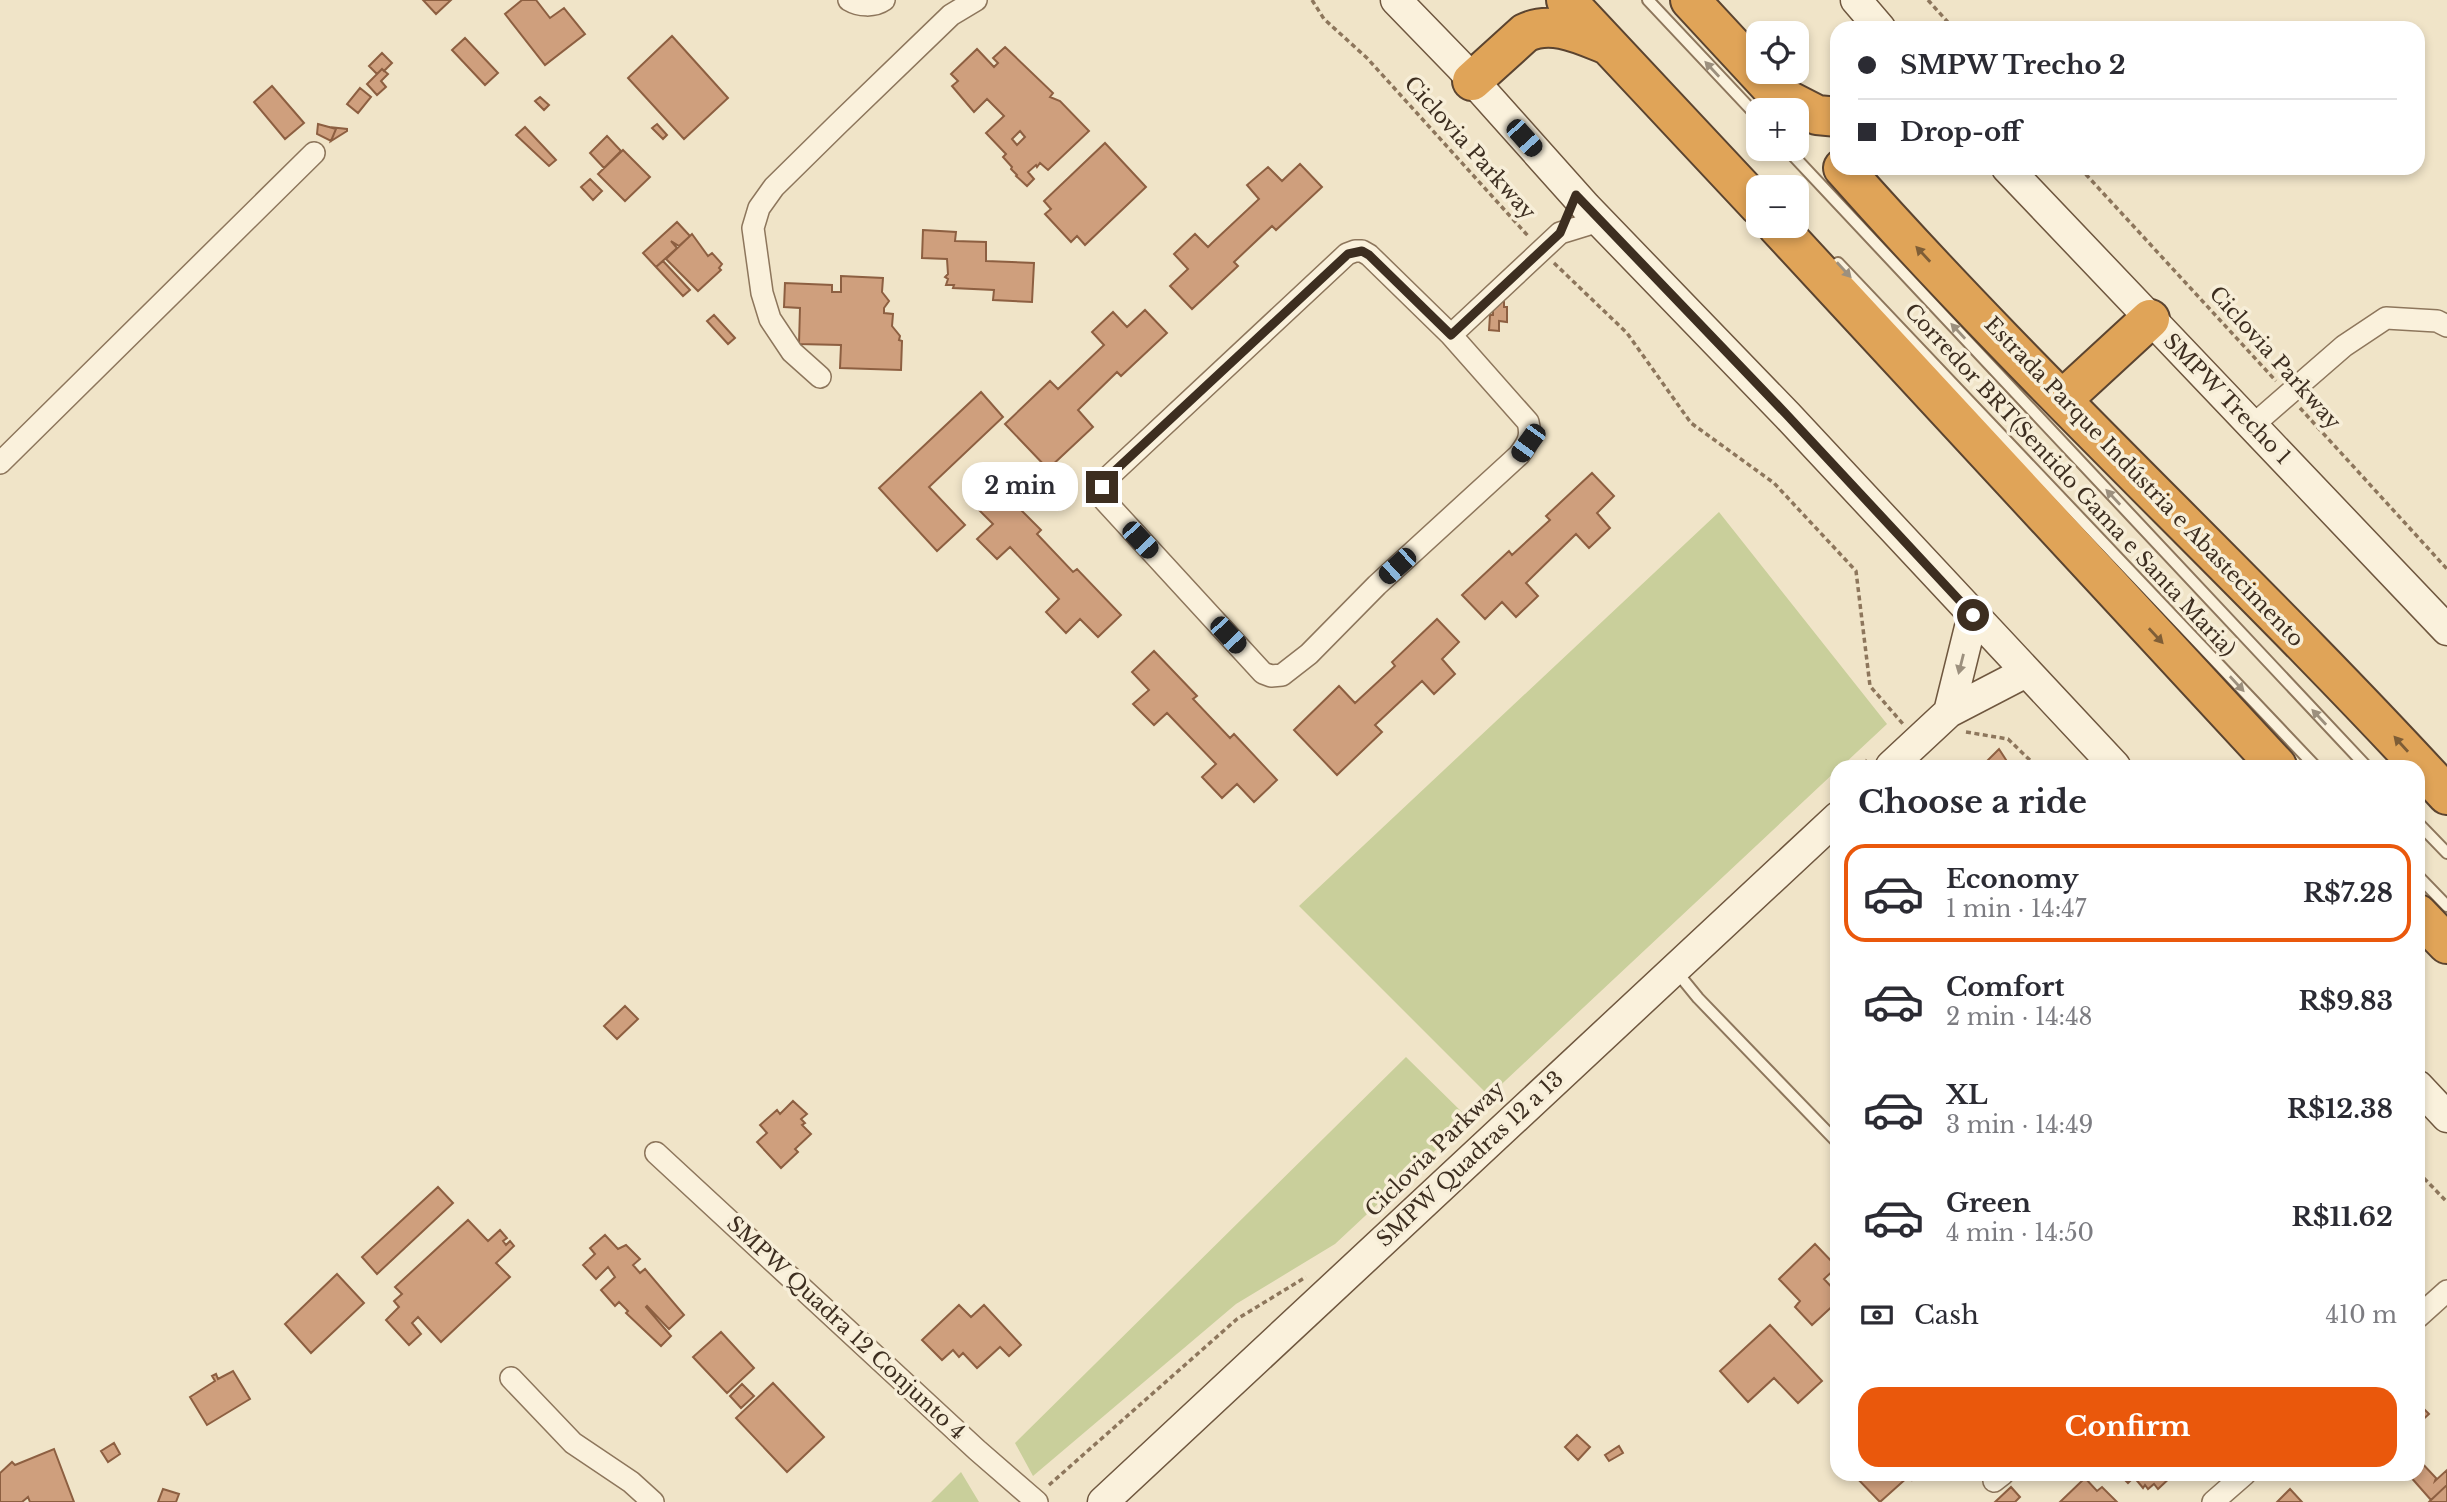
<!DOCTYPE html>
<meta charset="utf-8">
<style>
:root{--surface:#fff;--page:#f2f2f3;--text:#2b2b33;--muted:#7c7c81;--line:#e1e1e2;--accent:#ea580c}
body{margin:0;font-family:"Libre Baskerville",serif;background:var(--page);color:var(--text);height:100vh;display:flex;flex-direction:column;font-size:26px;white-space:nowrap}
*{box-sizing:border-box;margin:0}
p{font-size:23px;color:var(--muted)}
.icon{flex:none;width:38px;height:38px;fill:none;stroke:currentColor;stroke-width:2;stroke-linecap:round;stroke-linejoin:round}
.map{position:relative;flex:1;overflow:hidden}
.side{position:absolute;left:1830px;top:760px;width:595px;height:721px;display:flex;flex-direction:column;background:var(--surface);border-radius:21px;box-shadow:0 4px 10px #0003}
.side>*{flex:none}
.guide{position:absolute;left:1830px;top:21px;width:595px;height:154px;border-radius:21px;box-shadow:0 4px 10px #0003;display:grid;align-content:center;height:154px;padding:0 28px;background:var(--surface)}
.fabs{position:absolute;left:1746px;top:21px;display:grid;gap:14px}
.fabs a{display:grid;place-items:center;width:63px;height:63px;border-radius:14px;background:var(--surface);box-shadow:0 4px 10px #0003;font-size:35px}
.end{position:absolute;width:32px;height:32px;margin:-16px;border:9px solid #3d2e20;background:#fff;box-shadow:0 0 0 4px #fff}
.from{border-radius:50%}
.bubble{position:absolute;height:49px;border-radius:21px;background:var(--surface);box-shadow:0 4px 10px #0003;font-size:23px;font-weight:700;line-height:49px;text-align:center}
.car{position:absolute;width:21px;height:42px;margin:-21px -10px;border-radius:9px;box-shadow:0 0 5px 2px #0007;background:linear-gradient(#222 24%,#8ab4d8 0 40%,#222 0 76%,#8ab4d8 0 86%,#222 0)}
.guide b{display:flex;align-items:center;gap:24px;height:66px;font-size:26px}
.guide b+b{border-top:2px solid var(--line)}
.guide i{width:18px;height:18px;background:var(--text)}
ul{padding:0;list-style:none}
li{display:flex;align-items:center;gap:21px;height:98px;margin:0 14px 10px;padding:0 14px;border:4px solid transparent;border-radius:21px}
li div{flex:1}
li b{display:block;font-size:26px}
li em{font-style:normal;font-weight:700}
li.active{border-color:var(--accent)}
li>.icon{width:63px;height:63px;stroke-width:1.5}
h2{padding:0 28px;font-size:32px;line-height:84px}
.pay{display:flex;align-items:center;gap:18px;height:77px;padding:0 28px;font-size:26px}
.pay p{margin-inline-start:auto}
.cta{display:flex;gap:14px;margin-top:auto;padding:14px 28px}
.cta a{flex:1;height:80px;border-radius:21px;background:var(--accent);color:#fff;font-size:28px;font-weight:700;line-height:80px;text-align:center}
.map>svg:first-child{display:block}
</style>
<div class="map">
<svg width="2447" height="1502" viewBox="0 0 2447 1502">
<rect width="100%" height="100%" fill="#f0e4c8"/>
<!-- green -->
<path fill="#c9cf9b" d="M1719 512 1887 724 1842 766H1838L1837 770 1489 1096 1299 906Z
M1406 1057 1469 1119 1335 1244 1236 1304 1033 1476 1015 1443Z
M961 1472 979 1502H931Z"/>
<!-- building -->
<path fill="#cf9f7d" stroke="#8d5f41" stroke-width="2" fill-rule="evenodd" d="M423 0H451L436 14Z
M522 0H536L550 18 564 8 585 34 545 65 505 14Z
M672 36 728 98 684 139 628 78Z
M465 38 498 73 485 85 452 50Z
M1005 47 1053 93 1050 97 1060 101 1089 131 1048 170 1040 163 1037 167 1036 165 1028 172 1034 179 1027 186 1016 176 1017 175 1011 169 1012 167 1003 157 1006 154 986 133 1004 116 987 99 974 112 952 86 958 81 951 74 977 49 994 67 998 63 993 58ZM1020 131 1025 137 1017 145 1012 139Z
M382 53 392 63 384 71 382 69 377 74 369 66Z
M382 69 388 74 381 81 386 87 377 95 367 84Z
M272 86 304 123 285 139 254 102Z
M360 88 371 97 358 113 347 104Z
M540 97 549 105 544 110 535 101Z
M318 124 336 129 331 141 317 134Z
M657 124 667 135 663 139 652 128Z
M329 127 347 129V131L331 141 336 129Z
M525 127 556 160 549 166 516 135Z
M607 136 621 151 604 168 590 153Z
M1105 143 1146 187 1085 245 1077 236 1071 242 1045 214 1051 209 1044 201Z
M623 150 650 177 625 201 598 174Z
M1300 164 1322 187 1276 230 1272 226 1234 262 1238 266 1192 309 1170 286 1188 269 1174 254 1195 234 1208 247 1212 243 1259 199 1247 185 1268 167 1282 181Z
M590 179 602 191 593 200 581 187Z
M677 222 690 236 679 246 671 241 677 248 656 267 643 253Z
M923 230 956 232 955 241 986 242V261L1034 263 1032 302 993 300 994 290 953 288 954 285H946L948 279 945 277 948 274 947 259 922 258Z
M692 234 708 256 712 253 722 264 719 268 721 270 698 291 666 259Z
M663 261 690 290 683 296 656 267Z
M841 276 883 278 882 292 889 301 884 308V313L893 314 892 326 900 336 899 340 902 341 901 370 840 368 841 345 799 344 800 308 784 307 785 283 832 285V292H841Z
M1493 299 1504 300V307H1507V322L1499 321V331L1489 330 1490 315H1493Z
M1145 310 1167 333 1121 376 1117 372 1078 410 1093 427 1048 469 1005 424 1050 381 1058 389 1104 345 1092 332 1113 312 1127 327Z
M714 315 735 338 728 344 707 321Z
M981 392 1003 417 929 487 965 525 937 551 879 488Z
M1592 473 1614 496 1597 513 1610 528 1589 548 1576 534 1526 583 1538 596 1516 617 1502 602 1485 619 1462 595 1509 551 1512 555 1550 520 1546 516Z
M997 486 1041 530 1037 534 1073 572 1077 569 1121 615 1098 637 1080 619 1066 633 1046 612 1059 599 1010 547 997 559 977 539 993 524 976 507Z
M1437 619 1459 642 1442 659 1455 674 1434 694 1422 681 1375 725 1382 732 1337 775 1294 730 1339 686 1355 703 1395 666 1392 662Z
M1154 651 1197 696 1193 699 1230 738 1234 734 1277 780 1254 802 1237 784 1222 798 1202 777 1216 764 1167 713 1154 725 1133 704 1149 690 1132 672Z
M1999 749 2010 766H1982Z
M625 1006 638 1019 617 1039 604 1026Z
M793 1101 807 1114 801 1119 805 1123 802 1125 811 1134 795 1149 798 1152 781 1168 757 1142 767 1133 760 1125 777 1110 780 1114Z
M438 1187 453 1203 377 1274 362 1257Z
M468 1220 488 1241 500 1230 507 1238 503 1241 506 1245 510 1241 514 1246 496 1263 510 1277 441 1342 418 1317 412 1323 421 1334 409 1345 386 1320 399 1307 394 1301 402 1294 395 1287Z
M605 1235 618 1249 626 1245 640 1259 633 1265 640 1273 645 1269 684 1315 669 1329 647 1306 646 1307 671 1336 661 1346 626 1313 628 1311 619 1302 615 1306 601 1290 615 1277 608 1267 596 1279 583 1265 595 1254 590 1248Z
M1815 1244 1837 1267 1824 1279 1838 1294V1301L1812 1325 1795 1307 1800 1301 1779 1279Z
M337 1274 364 1303 311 1353 285 1324Z
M959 1305 971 1317 984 1305 1021 1345 1009 1356 1000 1347 977 1368 963 1353 959 1357 953 1350 942 1360 922 1340Z
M1770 1325 1822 1381 1798 1403 1774 1378 1748 1402 1720 1371Z
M721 1332 754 1368 727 1393 693 1357Z
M233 1371 250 1399 207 1425 190 1397 215 1381 212 1376 216 1374 218 1379Z
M773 1383 824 1437 787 1472 736 1418Z
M742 1384 754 1396 741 1408 730 1396Z
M2418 1403 2429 1414 2418 1424Z
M1577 1435 1590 1447 1578 1460 1565 1447Z
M114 1443 120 1454 108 1462 101 1451Z
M1619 1446 1623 1453 1609 1461 1605 1455Z
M54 1449 74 1502H30L28 1497 22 1502H0V1473L12 1462 15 1465Z
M2418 1459 2436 1478 2435 1481 2447 1470V1485L2431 1500 2408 1474H2418Z
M1853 1474H1929L1924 1479 1919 1474 1912 1480 1909 1476 1880 1502Z
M2119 1474H2174L2158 1489 2154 1484 2148 1489 2145 1485 2143 1488 2134 1477 2128 1483Z
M2085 1478 2097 1491 2102 1487 2117 1502H2060Z
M2447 1485V1502H2429L2431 1500Z
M2011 1487 2020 1497 2015 1502H1995Z
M163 1489 179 1494 176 1502H158Z
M2290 1489 2302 1502H2277Z"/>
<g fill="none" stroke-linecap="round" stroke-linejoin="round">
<!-- lane casing -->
<g stroke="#8d765c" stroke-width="14">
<path id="lane" d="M1648 0 1759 118
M1787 149 2366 766
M1838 263 2315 766
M2418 823 2447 853
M2418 876 2447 906
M1676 971 1698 998 1838 1143"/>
</g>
<!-- street casing -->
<g stroke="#8d765c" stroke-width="24">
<path id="street" d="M849 0C859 6 874 7 884 0
M1355 251H1362L1369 255 1451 335 1528 422C1532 437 1528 443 1519 455L1377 585 1309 654 1282 675 1271 676 1263 673 1105 501 1102 494 1105 480 1347 254Z
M1451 335 1560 233 1599 221
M820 377 792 352 770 319 762 293 753 228 759 208 774 187 838 124 951 15 976 0
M2252 426 2344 346 2386 318 2437 321 2447 326
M0 463 314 153
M656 1153 977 1450 1037 1502
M2418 1317 2447 1291
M511 1378 573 1443 631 1482 653 1502
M1994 1481 2003 1474
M2213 1502 2245 1474"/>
</g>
<!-- secondary casing -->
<g stroke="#6f573f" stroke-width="33">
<path id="secondary" d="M1396 0 1460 66 1586 207 1787 415 2115 766
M1856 0 1880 28
M2007 168 2447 630
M1949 712 1973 615
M1891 766 1949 712 2026 672
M2418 1086 2447 1117
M1103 1502 1838 817"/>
</g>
<!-- highway casing -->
<g stroke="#5b4430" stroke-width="42">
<path id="highway" d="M1566 0 1759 206
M1690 0 1792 110
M1472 81 1525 33C1551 20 1580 34 1605 44
M1780 96 1817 115 1838 117
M1843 168C2035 385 2251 581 2447 795
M1777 226 2277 766
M2062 400 2150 319
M2418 914 2447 944"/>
</g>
<!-- path -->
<path stroke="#8d765c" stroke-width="3.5" stroke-dasharray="5 3.5" stroke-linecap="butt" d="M1312 0 1324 19 1367 58 1529 237
M1928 0 1953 28
M2080 168 2276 381
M1554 263 1627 333 1691 423 1774 483 1856 571 1870 686 1903 724
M2300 408 2447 569
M1966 732 2008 739 2036 766
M1860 766 1867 760
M2418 1172 2447 1202
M1049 1485 1237 1319 1306 1277"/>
<!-- lane -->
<use href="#lane" stroke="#faf1dc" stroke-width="10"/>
<!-- street -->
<use href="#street" stroke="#faf1dc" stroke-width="21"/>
<!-- secondary -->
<use href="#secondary" stroke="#faf1dc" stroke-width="30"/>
<!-- highway -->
<use href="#highway" stroke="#e0a458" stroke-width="38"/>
</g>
<!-- one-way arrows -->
<defs><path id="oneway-solid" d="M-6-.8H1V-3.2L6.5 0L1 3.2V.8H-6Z" transform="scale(1.75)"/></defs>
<g fill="#9c907e">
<use href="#oneway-solid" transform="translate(1712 69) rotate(-133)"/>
<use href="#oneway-solid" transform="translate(1844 270) rotate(47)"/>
<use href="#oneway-solid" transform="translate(1958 331) rotate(-133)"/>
<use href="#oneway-solid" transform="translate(2113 497) rotate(-133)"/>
<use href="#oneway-solid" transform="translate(1961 664) rotate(104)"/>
<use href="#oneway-solid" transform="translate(2237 684) rotate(47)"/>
<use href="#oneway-solid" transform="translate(2319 717) rotate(-133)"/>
</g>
<g fill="#7e5d36">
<use href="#oneway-solid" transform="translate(1923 254) rotate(-133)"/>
<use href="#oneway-solid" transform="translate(2156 636) rotate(47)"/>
<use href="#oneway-solid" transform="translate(2401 744) rotate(-132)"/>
</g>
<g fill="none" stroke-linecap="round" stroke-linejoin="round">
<!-- route -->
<path stroke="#3d2e20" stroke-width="9" d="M1102 487 1105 480 1348 254 1362 251 1369 255 1451 335 1560 233 1576 195 1787 415 1973 615"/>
</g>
<g text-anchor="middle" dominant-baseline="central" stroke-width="7" stroke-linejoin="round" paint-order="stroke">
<!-- street labels -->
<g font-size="21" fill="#3d2e20" stroke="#f7eed8">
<text transform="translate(1470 148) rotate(48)">Ciclovia Parkway</text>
<text transform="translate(2275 358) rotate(48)">Ciclovia Parkway</text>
<text transform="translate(2227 399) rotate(46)">SMPW Trecho 1</text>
<text transform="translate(2070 480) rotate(47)">Corredor BRT(Sentido Gama e Santa Maria)</text>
<text transform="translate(2144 482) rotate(46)">Estrada Parque Indústria e Abastecimento</text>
<text transform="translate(1435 1149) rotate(-44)">Ciclovia Parkway</text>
<text transform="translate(1470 1159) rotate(-43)">SMPW Quadras 12 a 13</text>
<text transform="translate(846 1328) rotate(43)">SMPW Quadra 12 Conjunto 4</text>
</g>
</g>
</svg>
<div class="fabs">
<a><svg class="icon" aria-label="locate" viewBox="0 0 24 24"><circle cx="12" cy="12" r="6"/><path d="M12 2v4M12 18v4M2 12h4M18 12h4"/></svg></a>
<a>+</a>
<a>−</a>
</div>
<i class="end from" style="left:1973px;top:615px"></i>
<i class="end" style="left:1102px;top:487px"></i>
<div class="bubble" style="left:962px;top:462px;width:116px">2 min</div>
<i class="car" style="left:1524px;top:138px;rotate:138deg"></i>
<i class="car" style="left:1528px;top:443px;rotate:216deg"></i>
<i class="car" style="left:1140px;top:540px;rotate:137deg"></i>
<i class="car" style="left:1397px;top:566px;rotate:228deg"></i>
<i class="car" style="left:1228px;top:635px;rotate:137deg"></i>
<div class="guide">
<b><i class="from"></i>SMPW Trecho 2</b>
<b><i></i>Drop-off</b>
</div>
<section class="side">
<h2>Choose a ride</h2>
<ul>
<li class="active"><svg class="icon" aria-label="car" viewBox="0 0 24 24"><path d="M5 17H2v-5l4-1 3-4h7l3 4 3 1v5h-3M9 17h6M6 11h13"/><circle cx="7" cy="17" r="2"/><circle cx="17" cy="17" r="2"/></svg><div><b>Economy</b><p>1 min · 14:47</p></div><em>R$7.28</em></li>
<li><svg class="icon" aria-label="car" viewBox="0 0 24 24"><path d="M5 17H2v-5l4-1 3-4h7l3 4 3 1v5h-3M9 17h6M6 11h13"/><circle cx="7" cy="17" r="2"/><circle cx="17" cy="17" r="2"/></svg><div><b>Comfort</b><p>2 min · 14:48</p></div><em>R$9.83</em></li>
<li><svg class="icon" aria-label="car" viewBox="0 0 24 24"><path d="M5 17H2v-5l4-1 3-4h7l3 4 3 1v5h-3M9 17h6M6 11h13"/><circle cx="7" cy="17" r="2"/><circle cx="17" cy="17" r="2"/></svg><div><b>XL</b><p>3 min · 14:49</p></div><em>R$12.38</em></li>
<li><svg class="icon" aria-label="car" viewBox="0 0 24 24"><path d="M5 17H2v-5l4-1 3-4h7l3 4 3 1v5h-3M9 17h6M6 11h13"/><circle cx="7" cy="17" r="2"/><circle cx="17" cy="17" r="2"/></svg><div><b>Green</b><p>4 min · 14:50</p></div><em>R$11.62</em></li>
</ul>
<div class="pay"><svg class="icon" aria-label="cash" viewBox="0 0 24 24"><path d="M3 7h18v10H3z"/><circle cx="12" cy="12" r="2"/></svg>Cash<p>410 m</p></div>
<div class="cta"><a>Confirm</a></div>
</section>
</div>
